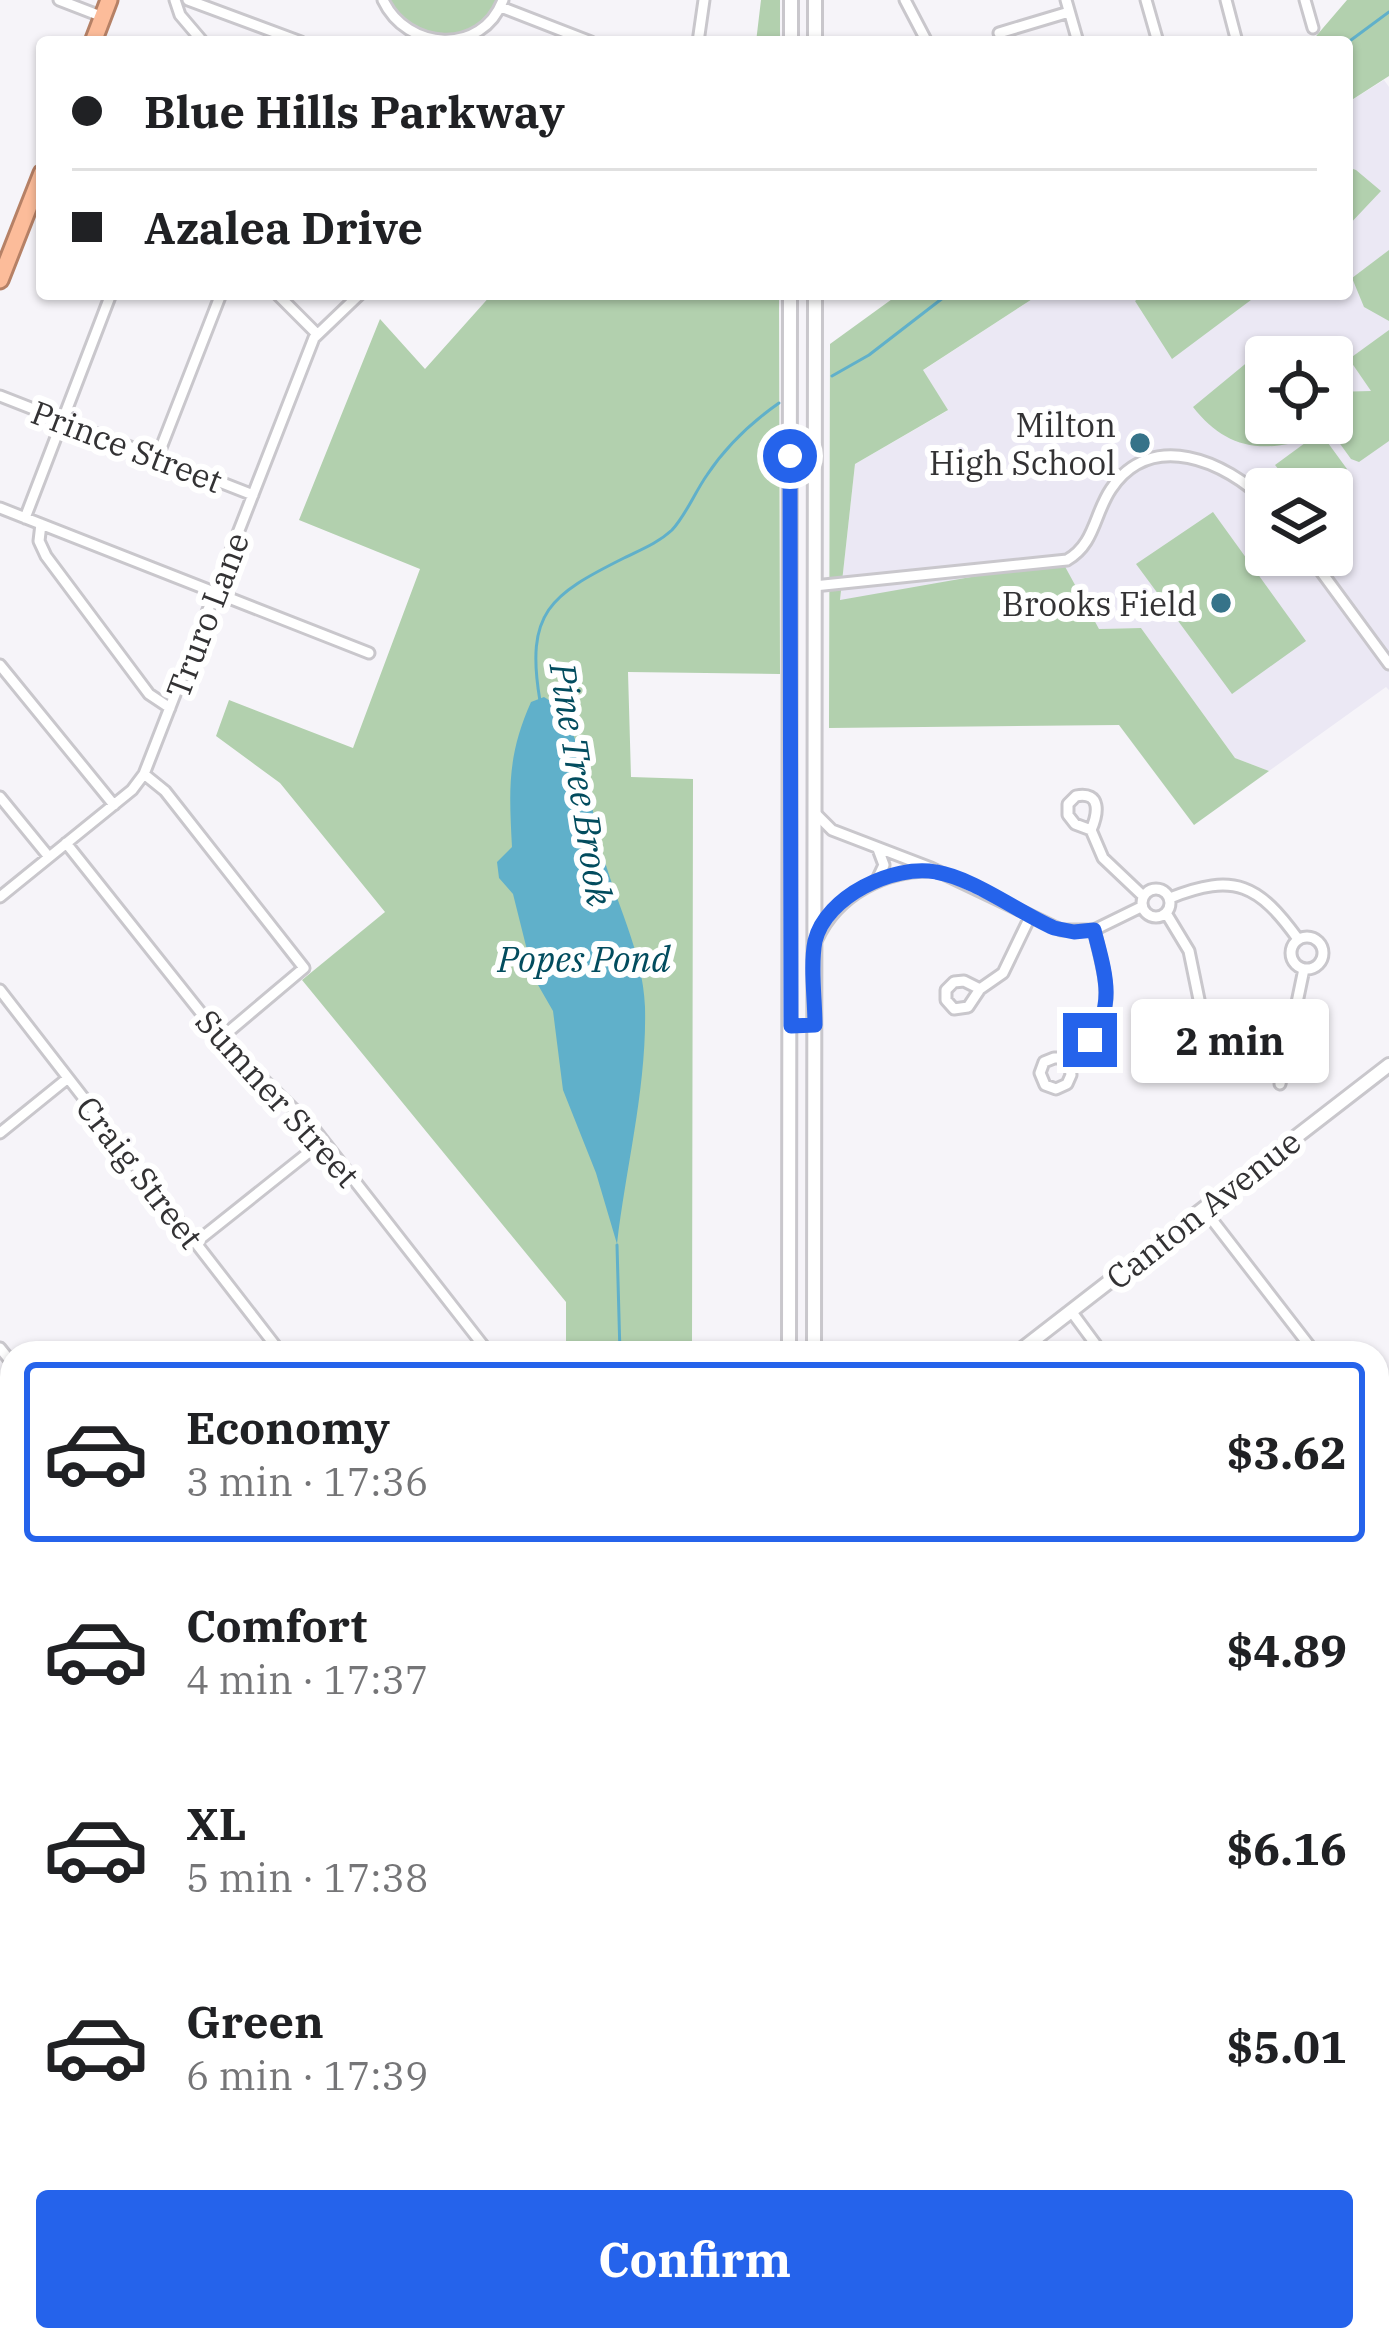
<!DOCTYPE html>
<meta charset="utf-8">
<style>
:root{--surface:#fff;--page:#f2f2f2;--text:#202124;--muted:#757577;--line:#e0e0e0;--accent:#2563eb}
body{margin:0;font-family:"IBM Plex Serif",serif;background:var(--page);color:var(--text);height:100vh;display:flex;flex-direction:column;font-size:45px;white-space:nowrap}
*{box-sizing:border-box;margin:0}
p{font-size:39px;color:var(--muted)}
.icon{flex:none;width:66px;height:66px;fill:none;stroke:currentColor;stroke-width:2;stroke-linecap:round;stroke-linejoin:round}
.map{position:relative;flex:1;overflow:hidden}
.side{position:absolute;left:0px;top:1341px;width:1389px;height:1011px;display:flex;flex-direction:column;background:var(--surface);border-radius:36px 36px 0 0;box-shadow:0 3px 9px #0004}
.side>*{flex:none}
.hud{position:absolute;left:36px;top:36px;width:1317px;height:264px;border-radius:12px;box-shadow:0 3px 9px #0004;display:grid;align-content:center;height:264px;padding:0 36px;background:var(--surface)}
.tools{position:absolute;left:1245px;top:336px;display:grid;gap:24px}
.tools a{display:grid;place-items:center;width:108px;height:108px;border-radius:12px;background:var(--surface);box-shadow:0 3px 9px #0004;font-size:60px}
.end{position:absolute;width:54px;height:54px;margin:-27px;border:15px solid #2563eb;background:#fff;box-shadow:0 0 0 6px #fff}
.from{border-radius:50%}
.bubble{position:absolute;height:84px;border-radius:12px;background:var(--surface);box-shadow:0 3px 9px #0004;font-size:39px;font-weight:700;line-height:84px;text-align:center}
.hud b{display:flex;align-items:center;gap:42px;height:114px;font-size:45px}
.hud b+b{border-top:3px solid var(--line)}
.hud i{width:30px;height:30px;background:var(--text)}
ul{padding:21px 0 0;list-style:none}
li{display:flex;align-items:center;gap:36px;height:180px;margin:0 24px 18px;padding:0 12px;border:6px solid transparent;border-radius:12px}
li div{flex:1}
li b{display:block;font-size:45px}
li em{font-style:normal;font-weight:700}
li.on{border-color:var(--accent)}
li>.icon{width:108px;height:108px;stroke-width:1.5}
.action{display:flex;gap:24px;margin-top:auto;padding:24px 36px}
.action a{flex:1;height:138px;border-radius:12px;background:var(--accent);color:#fff;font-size:48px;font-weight:700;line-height:138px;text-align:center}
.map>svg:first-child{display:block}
</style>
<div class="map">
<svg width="1389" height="2351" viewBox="0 0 1389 2351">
<rect width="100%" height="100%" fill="#f6f4f9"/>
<!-- built -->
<path fill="#ebe8f4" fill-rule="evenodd" d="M1384 80 1389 87V690L1386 687 1269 771 1235 758 1141 628 1099 629 840 600 855 464 947 411 922 371 1040 294H1347V103ZM1266 357H1332V423H1266ZM1266 489H1332V555H1266Z"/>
<!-- green -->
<path fill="#b2d0ae" d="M390 0H497C476 49 413 42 390 0Z
M761 0H780V42H756Z
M1347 0H1389V76L1347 103V42H1311Z
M1347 167 1356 170 1381 191 1347 227Z
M1389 250V321L1364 307 1352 278Z
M492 294H779L780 674 628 672 631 777 693 779 692 1353H566V1302L302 980 385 912 280 783 216 736 229 700 353 748 420 569 299 520 380 319 425 369Z
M899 294H1040L923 370 948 410 855 464 840 600 1062 561 1099 629 1141 628 1235 758 1269 771 1194 825 1119 725 829 728 830 344Z
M1144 294H1259L1172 359 1135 301Z
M1389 330V441L1359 462 1351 459 1325 423H1332V392L1371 391 1349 359Z
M1267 346 1276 357H1266V423L1320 424C1313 436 1303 441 1288 444 1247 452 1218 439 1193 407Z
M1320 432 1347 469 1318 489H1294L1275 465Z
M1213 512 1306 641 1232 694 1136 564Z
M1377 1756 1389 1776V1944L1377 1948V1882L1389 1864 1377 1847Z
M12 1903V1954L0 1959V1912Z
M1389 2266V2334L1376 2351H1346L1341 2347 1321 2351H1270L1285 2340H1377V2274Z
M574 2340H824V2351H572Z
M853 2340H999L1009 2351H847Z"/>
<!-- water -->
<path fill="#60b0ca" d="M544 697C555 703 563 713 568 724 588 761 590 808 601 848 615 902 643 951 645 1007 647 1087 626 1166 617 1244L596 1173 563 1090 553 1011 534 978 513 894 499 878 497 862 512 847C509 790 507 756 531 702Z"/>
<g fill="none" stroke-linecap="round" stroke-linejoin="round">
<!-- stream -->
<path stroke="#60b0ca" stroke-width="3" d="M1347 43 1389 12
M832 376 869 355 948 294
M540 701C525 612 550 595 624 558 640 550 658 543 672 530 686 515 695 492 707 475 725 448 752 422 779 403
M617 1245 620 1353
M0 1934 12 1929
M703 2351 706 2340"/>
<!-- minor casing -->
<g stroke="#c9c7cc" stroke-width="15">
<path id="minor" d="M59 0 103 17
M175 0 180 15 203 42
M188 0 301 42
M383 0C407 51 482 56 503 0
M905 0 927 42
M1066 0 1078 42
M1146 0 1158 42
M1226 0 1237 42
M1305 0 1313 28
M501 7 591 42
M999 33 1069 12
M698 42 704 0
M277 294 317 334
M0 396 253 495
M157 458 221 294
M0 508 369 653
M25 518 111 294
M41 524 39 541 46 556 149 694 170 708
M1309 555 1389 664
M814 586 1067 560C1095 544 1094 514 1111 489 1151 429 1226 461 1266 502
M0 665 114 805
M144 774 165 791 304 968 221 1038
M0 797 49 857
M815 813 832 830 931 868 1061 930H1094L1141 907
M1091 830 1075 824 1068 815V804L1076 796C1102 791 1098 814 1091 830L1103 858 1142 895
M66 843 221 1038 315 1130 489 1353
M876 882 884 865 878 849
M1142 903a14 14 0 1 1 28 0a14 14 0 1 1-28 0Z
M0 897 132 790 144 774 314 338 360 294
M1170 898C1235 872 1259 885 1298 939
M1166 913 1189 951 1203 1019
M1291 953a16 16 0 1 1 32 0a16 16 0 1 1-32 0Z
M817 939C838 894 886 869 935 871
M964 981 980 989 968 1007 954 1009 946 1000V990L954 982Z
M980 989 1003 973 1030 917
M0 990 281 1353
M1191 1034a16 16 0 1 1 32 0a16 16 0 1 1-32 0Z
M1222 1036 1288 1047
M1054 1058H1069L1071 1075 1067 1084 1056 1089 1045 1085 1040 1073 1044 1062Z
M1069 1058C1121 1019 1107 985 1094 930
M1280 1084 1304 969
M0 1133 68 1078
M1203 1208 1315 1353
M195 1243 323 1141
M1071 1311 1102 1353
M0 1348 12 1363
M1377 1440 1389 1447
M0 1538 12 1527
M0 1707V1745
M1377 1745 1389 1762
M1384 2000 1389 1997
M1377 2179 1389 2166
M0 2215 12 2236
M55 2340V2351
M297 2340 324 2351
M492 2340 496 2351
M1011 2340 1026 2351
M369 2351 398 2340
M1186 2351 1196 2340"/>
</g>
<!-- secondary casing -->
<g stroke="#c9c7cc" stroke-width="18">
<path id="secondary" d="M791 42V0
M815 42V0
M789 1353 790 294
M814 1353 815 294
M1017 1353 1389 1065
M0 2145 12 2136
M832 2340V2351"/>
</g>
<!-- trunk casing -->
<g stroke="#b68166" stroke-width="21">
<path id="trunk" d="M93 42 109 0
M0 280 42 173"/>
</g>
<!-- minor -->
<use href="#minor" stroke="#fff" stroke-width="9"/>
<!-- secondary -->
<use href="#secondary" stroke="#fff" stroke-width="12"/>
<!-- trunk -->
<use href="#trunk" stroke="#fcbc9a" stroke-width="15"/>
</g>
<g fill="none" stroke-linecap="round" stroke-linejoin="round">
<!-- route -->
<path stroke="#2563eb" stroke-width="15" d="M790 456 791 1026 815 1025C815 999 810 966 815 941 826 896 894 864 936 872 973 878 1018 912 1054 928L1074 932 1094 930C1104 970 1117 1004 1090 1040"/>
</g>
<!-- markers -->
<g fill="#367389" stroke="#fff" stroke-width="4.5">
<circle cx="1140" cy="443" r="12"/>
<circle cx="1221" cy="603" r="12"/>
</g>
<g text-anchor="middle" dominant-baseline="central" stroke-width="12" stroke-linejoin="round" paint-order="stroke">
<!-- poi labels -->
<g font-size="33" fill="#333234" stroke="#fff" text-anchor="end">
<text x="1116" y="424">Milton<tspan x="1116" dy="38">High School</tspan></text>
<text x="1197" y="603">Brooks Field</text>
</g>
<!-- street labels -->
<g font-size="33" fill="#333234" stroke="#fff">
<text transform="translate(127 446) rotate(21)">Prince Street</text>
<text transform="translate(207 615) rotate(-69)">Truro Lane</text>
<text transform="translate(278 1098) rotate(48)">Sumner Street</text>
<text transform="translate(140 1172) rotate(52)">Craig Street</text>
<text transform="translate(1203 1209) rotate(-38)">Canton Avenue</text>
</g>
<!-- water labels -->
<g font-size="36" font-style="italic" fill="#024c5e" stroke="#fff">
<text transform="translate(582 784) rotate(81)">Pine Tree Brook</text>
<text x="584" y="958">Popes Pond</text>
</g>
</g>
</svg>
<div class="tools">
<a><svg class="icon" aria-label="locate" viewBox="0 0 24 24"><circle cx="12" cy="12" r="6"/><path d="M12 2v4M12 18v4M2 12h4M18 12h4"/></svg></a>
<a><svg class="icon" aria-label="layers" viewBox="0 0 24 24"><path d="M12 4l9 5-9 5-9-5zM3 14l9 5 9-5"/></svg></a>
</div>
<i class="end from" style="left:790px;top:456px"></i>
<i class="end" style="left:1090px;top:1040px"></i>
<div class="bubble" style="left:1131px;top:999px;width:198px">2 min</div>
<div class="hud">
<b><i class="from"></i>Blue Hills Parkway</b>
<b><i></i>Azalea Drive</b>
</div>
<section class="side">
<ul>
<li class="on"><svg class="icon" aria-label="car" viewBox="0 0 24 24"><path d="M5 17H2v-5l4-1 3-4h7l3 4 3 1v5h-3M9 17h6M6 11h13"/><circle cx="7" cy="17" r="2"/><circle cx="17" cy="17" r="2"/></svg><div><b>Economy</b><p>3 min · 17:36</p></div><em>$3.62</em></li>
<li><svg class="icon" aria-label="car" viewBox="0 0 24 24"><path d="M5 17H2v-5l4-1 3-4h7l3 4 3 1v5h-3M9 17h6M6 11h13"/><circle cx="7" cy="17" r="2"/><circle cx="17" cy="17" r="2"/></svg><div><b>Comfort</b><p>4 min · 17:37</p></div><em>$4.89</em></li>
<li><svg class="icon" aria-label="car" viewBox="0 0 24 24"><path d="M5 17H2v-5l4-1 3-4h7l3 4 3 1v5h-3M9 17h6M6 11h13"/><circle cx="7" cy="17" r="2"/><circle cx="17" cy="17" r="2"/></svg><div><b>XL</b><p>5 min · 17:38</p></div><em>$6.16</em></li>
<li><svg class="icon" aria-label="car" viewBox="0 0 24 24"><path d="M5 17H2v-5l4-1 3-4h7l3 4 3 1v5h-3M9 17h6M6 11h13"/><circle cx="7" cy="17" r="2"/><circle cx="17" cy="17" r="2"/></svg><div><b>Green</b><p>6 min · 17:39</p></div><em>$5.01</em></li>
</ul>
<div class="action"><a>Confirm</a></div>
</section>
</div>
